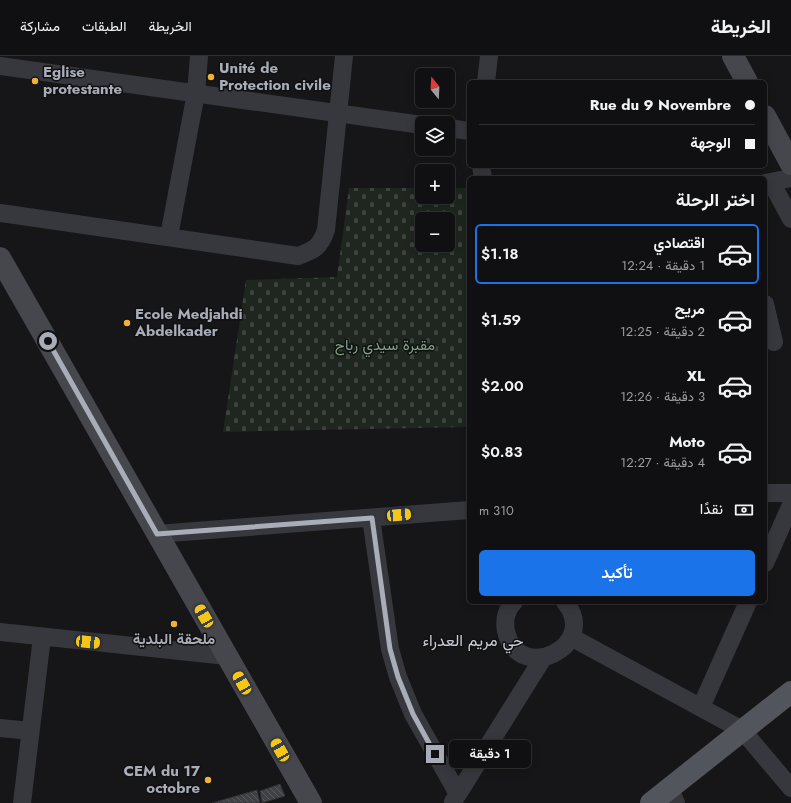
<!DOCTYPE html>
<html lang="ar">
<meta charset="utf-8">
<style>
:root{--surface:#101012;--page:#1e1e20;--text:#f1f3f6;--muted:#9c9d9f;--line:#303032;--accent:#1a73e8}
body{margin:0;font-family:Jost,Vazirmatn,sans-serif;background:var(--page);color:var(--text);direction:rtl;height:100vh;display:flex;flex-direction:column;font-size:15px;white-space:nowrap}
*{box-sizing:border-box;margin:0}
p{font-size:13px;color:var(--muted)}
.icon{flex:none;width:22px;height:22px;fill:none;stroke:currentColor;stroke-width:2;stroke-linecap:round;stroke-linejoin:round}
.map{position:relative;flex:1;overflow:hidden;direction:ltr}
.details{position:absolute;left:467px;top:120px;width:300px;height:428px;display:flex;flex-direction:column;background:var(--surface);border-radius:6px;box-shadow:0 2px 10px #0003,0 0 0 1px var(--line);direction:rtl}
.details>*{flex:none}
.top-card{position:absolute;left:467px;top:24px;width:300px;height:88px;border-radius:6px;box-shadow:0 2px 10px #0003,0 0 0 1px var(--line);direction:rtl;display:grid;align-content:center;height:88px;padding:0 12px;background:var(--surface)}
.needle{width:26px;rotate:342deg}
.tools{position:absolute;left:415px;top:12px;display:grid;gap:8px}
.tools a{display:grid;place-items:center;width:40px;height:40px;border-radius:6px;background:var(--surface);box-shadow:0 2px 10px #0003,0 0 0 1px var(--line);font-size:20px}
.end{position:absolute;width:18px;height:18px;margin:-9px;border:5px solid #a8adb8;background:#111;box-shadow:0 0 0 2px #111}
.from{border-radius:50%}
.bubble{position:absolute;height:28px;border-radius:6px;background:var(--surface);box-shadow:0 2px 10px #0003,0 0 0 1px var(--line);font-size:13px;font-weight:600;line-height:28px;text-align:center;direction:rtl}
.car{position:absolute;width:12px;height:24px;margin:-12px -6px;border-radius:5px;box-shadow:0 0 3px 1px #0007;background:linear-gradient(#f5c518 24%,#345 0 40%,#f5c518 0 76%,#345 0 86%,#f5c518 0)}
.top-card b{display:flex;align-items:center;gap:14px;height:38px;font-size:15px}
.top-card b+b{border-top:1px solid var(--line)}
.top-card i{width:10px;height:10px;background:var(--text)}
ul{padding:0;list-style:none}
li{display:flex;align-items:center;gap:12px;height:60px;margin:0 8px 6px;padding:0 4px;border:2px solid transparent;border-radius:6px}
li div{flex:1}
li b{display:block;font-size:15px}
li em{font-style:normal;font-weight:600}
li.on{border-color:var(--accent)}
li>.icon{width:36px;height:36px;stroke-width:1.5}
h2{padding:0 12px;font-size:18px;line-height:48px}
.pay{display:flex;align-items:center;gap:10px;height:44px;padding:0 12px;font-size:15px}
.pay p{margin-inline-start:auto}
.cta{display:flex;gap:8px;margin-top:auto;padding:8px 12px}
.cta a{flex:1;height:46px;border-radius:6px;background:var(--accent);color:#fff;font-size:16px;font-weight:600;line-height:46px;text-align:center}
header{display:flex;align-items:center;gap:24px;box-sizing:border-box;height:56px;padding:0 20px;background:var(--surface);border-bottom:1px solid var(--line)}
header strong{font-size:19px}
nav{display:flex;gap:22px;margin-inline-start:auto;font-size:14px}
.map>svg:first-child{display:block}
</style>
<header>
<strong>الخريطة</strong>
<nav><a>الخريطة</a><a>الطبقات</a><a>مشاركة</a></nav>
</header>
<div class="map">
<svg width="791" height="747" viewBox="0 0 791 747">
<defs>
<pattern id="cemetery-stones" width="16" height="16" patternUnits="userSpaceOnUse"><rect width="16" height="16" fill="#1e261f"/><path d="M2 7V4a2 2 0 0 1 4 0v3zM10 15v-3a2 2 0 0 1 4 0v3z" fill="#3c433d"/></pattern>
<pattern id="building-back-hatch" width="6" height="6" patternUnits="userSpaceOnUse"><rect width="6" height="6" fill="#404145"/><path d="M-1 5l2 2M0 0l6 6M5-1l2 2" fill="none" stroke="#595a5e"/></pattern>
</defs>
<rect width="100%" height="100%" fill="#161618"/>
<!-- cemetery -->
<path fill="url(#cemetery-stones)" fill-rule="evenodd" d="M349 132H422V141H448V132H469V371L223 376 246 224 337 221ZM422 163H448V189H422Z"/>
<!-- building -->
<path fill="url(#building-back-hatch)" stroke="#303034" d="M280 728 285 740 262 747 260 735Z
M257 734 260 747H212Z"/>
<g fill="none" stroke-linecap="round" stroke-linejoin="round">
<!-- street -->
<path stroke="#37383d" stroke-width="18" d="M0 10 422 69
M486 26 489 0
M448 72 469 75
M481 110 483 122
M771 126 791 163
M765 127 791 122
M0 157 298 200C315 194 320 191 326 174L344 0
M169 180 196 37 199 0
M765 248 774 286
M765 437H791
M371 462 390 593 398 621 413 658 458 738
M157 478 469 454
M765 507 791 449
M514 546C506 553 504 565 506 575 518 630 601 590 565 546
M0 576 227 600
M571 581 742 674 791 732
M701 651 748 546
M0 672 30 675
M670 733 676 747
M453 746 543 602
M22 747 42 581"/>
<!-- secondary -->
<path stroke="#45474d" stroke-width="22" d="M733 0 747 26
M765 60 791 108
M0 202 311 747"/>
<!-- primary -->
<path stroke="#53555c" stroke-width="22" d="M651 747 791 636"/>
</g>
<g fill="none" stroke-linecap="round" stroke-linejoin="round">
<!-- route -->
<path stroke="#a8adb8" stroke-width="5" d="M48 285 157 478 372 462 390 593 398 621 413 658 435 698"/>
</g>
<!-- markers -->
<g fill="#f2b134" stroke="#111113" stroke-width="1.5">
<circle cx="211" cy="21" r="4"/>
<circle cx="35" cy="25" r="4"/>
<circle cx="127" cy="267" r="4"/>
<circle cx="174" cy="568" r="4"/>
<circle cx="208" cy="724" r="4"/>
</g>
<g text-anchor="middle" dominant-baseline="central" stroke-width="3" stroke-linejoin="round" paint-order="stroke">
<!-- poi labels -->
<g font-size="15" font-weight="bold" fill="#a8adb8" stroke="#111113" text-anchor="start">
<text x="219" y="12">Unité de<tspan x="219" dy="17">Protection civile</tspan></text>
<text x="43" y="16">Eglise<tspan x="43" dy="17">protestante</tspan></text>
<text x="135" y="258">Ecole Medjahdi<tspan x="135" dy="17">Abdelkader</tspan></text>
<text x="174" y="583" text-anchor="middle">ملحقة البلدية</text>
<text x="200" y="715" text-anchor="end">CEM du 17<tspan x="200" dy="17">octobre</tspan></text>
</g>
<!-- park labels -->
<g font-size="15" fill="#7fa381" stroke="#111113">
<text x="385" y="289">مقبرة سيدي رباح</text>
</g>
<!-- neighbourhood labels -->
<g font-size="16" fill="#c9ccd4" stroke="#111113">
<text x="473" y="584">حي مريم العدراء</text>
</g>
</g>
</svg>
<div class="tools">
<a><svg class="needle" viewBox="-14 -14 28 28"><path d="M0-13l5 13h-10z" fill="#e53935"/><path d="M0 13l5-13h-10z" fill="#9c9d9f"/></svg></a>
<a><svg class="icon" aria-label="layers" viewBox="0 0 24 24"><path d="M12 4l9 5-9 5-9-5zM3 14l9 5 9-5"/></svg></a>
<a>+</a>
<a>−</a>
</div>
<i class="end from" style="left:48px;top:285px"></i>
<i class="end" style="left:435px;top:698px"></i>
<div class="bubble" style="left:449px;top:684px;width:82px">1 دقيقة</div>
<i class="car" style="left:399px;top:459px;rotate:85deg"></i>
<i class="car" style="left:204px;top:560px;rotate:330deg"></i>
<i class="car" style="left:88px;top:586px;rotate:96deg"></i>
<i class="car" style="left:242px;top:627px;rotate:330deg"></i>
<i class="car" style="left:280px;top:694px;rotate:330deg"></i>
<div class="top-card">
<b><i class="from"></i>Rue du 9 Novembre</b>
<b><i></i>الوجهة</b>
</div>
<section class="details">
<h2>اختر الرحلة</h2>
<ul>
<li class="on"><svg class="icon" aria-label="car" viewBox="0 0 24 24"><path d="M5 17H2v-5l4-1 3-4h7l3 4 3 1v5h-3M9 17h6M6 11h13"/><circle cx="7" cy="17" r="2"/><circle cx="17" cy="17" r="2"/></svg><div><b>اقتصادي</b><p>1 دقيقة · 12:24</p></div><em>$1.18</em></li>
<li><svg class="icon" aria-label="car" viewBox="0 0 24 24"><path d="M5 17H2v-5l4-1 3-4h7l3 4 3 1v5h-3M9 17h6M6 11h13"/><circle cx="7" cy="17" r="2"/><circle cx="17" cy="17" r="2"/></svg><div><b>مريح</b><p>2 دقيقة · 12:25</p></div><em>$1.59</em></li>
<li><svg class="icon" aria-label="car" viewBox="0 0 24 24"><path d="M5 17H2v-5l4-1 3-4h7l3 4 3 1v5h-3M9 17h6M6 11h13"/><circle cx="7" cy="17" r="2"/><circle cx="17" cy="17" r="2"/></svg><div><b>XL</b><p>3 دقيقة · 12:26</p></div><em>$2.00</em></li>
<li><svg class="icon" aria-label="car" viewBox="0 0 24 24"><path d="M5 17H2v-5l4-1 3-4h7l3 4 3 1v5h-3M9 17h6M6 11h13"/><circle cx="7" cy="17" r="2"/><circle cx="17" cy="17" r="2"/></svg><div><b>Moto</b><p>4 دقيقة · 12:27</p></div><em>$0.83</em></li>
</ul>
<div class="pay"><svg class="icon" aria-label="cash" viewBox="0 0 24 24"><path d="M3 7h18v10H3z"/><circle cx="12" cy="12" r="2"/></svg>نقدًا<p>310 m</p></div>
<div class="cta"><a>تأكيد</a></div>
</section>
</div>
